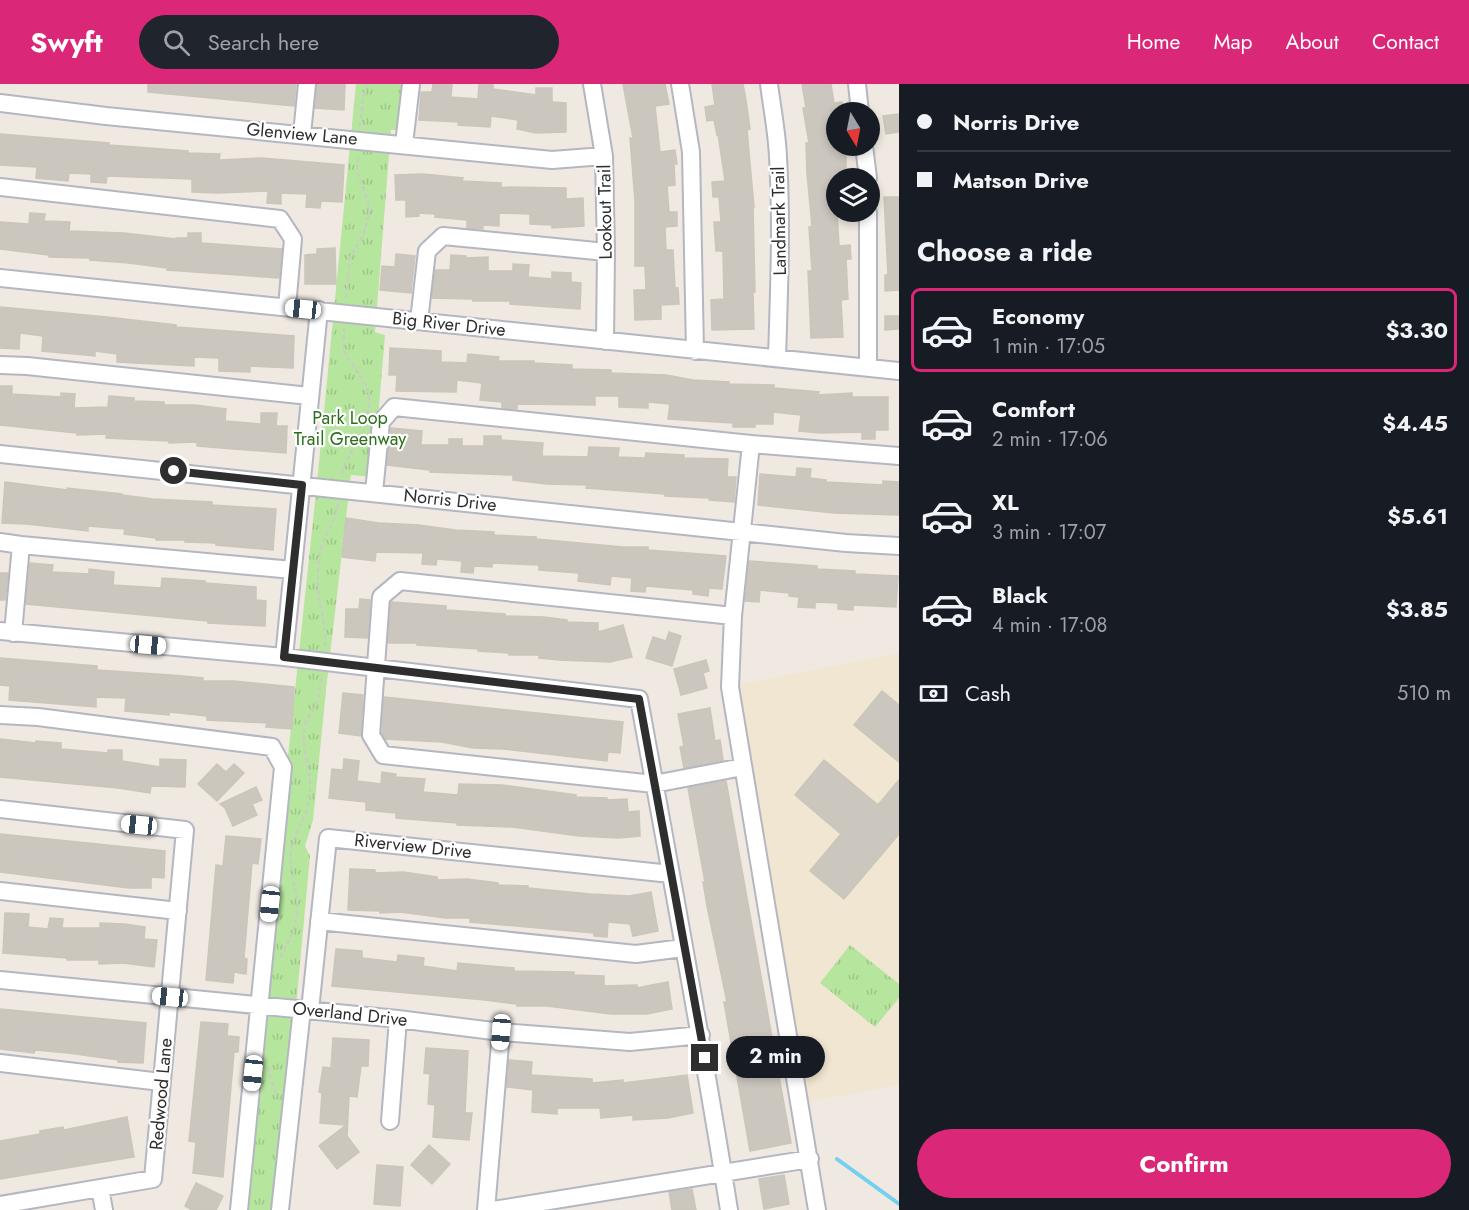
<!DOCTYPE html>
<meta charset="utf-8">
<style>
:root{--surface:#171b24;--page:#20242c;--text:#f1f3f6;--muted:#9ea1a6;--line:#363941;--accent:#db2777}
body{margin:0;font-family:Jost,sans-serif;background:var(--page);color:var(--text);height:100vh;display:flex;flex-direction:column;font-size:22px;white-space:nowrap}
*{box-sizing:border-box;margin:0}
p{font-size:20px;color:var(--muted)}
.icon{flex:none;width:33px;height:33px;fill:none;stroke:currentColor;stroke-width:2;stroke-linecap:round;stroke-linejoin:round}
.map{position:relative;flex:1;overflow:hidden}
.details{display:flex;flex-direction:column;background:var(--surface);width:570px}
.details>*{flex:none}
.banner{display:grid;align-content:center;height:132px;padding:0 18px;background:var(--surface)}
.needle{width:39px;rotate:170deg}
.tools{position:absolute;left:826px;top:18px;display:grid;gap:12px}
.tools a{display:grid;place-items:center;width:54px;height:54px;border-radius:50%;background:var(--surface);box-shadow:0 3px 9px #0003;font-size:30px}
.end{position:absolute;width:27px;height:27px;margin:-14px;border:8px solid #2e2e2e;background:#fff;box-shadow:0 0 0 3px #fff}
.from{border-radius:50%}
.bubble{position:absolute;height:42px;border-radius:21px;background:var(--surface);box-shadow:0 3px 9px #0003;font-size:20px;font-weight:700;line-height:42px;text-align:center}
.car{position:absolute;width:18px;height:36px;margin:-18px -9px;border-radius:8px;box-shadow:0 0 4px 2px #0007;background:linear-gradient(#fff 24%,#345 0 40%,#fff 0 76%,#345 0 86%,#fff 0)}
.banner b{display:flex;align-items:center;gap:21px;height:57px;font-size:22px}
.banner b+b{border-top:2px solid var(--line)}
.banner i{width:15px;height:15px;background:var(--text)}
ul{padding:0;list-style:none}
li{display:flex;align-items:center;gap:18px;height:84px;margin:0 12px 9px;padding:0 6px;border:3px solid transparent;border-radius:9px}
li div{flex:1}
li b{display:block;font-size:22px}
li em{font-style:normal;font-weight:700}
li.on{border-color:var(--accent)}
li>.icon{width:54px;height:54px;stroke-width:1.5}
h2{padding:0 18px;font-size:27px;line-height:72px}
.pay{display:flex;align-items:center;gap:15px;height:66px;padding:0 18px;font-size:22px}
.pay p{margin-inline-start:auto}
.action{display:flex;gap:12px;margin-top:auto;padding:12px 18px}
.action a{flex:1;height:69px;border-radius:36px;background:var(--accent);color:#fff;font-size:24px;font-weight:700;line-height:69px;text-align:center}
header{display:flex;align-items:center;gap:36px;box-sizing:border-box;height:84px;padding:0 30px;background:var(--accent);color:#fff}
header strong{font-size:28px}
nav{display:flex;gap:33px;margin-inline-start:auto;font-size:21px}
.search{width:420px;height:54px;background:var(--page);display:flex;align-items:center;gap:15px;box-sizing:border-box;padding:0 21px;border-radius:33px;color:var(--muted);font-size:22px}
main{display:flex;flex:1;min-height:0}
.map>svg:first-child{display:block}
</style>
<header>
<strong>Swyft</strong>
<div class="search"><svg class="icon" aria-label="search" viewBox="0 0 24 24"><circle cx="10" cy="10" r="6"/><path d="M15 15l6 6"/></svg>Search here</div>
<nav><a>Home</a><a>Map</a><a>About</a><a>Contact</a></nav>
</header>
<main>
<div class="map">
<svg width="899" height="1126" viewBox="0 0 899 1126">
<defs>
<pattern id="park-tufts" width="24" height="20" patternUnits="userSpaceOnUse" patternTransform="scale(1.5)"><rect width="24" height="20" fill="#b6e59e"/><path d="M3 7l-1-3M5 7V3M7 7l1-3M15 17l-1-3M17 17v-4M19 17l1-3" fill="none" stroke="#9dc588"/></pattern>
</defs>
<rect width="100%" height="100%" fill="#efe9e1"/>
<!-- education -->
<path fill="#f0e6d1" d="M899 569V1001L807 1018 736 601Z"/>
<!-- park -->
<path fill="url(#park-tufts)" d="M356 0H405L401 46H391L375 248 385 251 373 393 351 391 327 597 313 736 305 762 310 772 277 1126H240L318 389Z
M850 861 899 900V914L875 943 820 899Z"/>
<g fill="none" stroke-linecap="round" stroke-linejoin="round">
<!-- stream -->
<path stroke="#75cff0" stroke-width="4" d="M837 1075 899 1120"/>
</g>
<!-- building -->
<path fill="#cbc7bf" stroke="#cbc5ba" stroke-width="1.5" d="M148 0H296L294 22 148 8Z
M317 0H345L344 26 315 24Z
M433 0H452L451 13 478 15 479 0H493V5L536 11V4H552V18L566 19V48L536 49 517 45 518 36 491 32 490 43 458 41 459 38 419 36 421 8H432Z
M623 0H665L669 20 655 22 660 68 675 66 677 80H674L675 101 667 102 669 128H677V142L665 143 666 166H673L675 204H678L679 220 661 221V235L635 236 634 206H646L645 182H635V117L630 54H633Z
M712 0H743L746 16 750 45 747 46 754 123H753L755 208H753L754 245 712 246 711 216 724 215 723 167H716L714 138H721L719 113H713L712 98 725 97 718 50 717 51 714 36 707 37 705 23 715 21Z
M802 0H831L834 19 842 18 844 28H837V62H846V92H837V128L839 162 850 161 851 175H846L848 215 841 216 843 253 811 254 808 187H812L809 143H812L807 89 806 59H809L803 24H806Z
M899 30V48L886 50 883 32Z
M0 50 109 59V61L188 67V69L220 70 219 76 262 74 344 81 342 118 321 117 320 124 306 123 307 110 281 109V120L267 119 268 107 218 109 192 108V95L107 92 106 99 91 98V90L69 89 68 97 36 94 37 83 0 81Z
M423 90 463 94 462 97 501 99V103L566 104V115L583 114 584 142 552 144V141L530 140V130L499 129V142L483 141V145L467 144V136L435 133V130L419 129V132L406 133V116H396L395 91Z
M884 113H899V206L885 207V191H888Z
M30 129 45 130 44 137 70 138 69 147 124 149 176 155V154H188V149H201V159L282 165 279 194 167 186V184L129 179 90 176V174L49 173V171L0 165V138L29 140Z
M335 164 336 200H305V171L317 170V165Z
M396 170 415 172 411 209 380 206 382 182 395 183Z
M451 171 466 172V174L488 173V187H513V180L529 181 528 193 552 195V188L571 189V198L581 199 580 225 510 220V217H473V215L432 214 435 186H450Z
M0 223 107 233 176 241V243L294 252 293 284 250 282V288L219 287V274L194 273V282L117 278V270L95 267V272L42 267 43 252 20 249 19 265 0 264Z
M885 232H899V245L885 246Z
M390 264 441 267V278L467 279 468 270 499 273 498 277H534V279L572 281V285L611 286V289L666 291 693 296 729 298V300L774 301V304L819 308 818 311 852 309V313H888V346H875V355H862V348L821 349 799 347 801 331 773 328V340H755V343H733V339L668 335 670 320 648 318V324L619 323V312H595V321L517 320V325L502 324V318L480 316 482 299 457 296 456 308 396 307 397 291H389Z
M0 302H12V310L61 313V309L75 310 74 324 108 323 109 312 134 314V317L164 318V321H195L226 325 225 337 261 340V329H277L276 342H287L286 369 197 362V358L169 359V357L106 354 107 350 77 351V349L0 341Z
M391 344 422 347 421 361H449V355H462V362H484V352H501V356L543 359 542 372 588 373 589 363 619 364 618 373 645 374 646 369 684 371V374L728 375 727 393H736L734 418 709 416V414L665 412V410L586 404 587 401 547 400 513 396V391L430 388V386L387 381Z
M797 384 811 385 810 394 826 396V398L883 401V397L899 398V431L834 429 758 421 760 390 796 393Z
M5 398 67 406V404L122 410V411L153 415 212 418V421L276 425 273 466 216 461V459L185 458V456H156V454L124 450 125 445 88 442V447L27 440 2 439Z
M346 434 379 439 419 441 455 446 494 448V451L536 453V455L623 463H648V466L726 472 722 505 709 504 708 512 693 510V506L646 502 645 508 631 507 632 494 611 492 610 501 578 497 579 489 539 486V481L492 479V483L474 482 473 489 461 488 462 477 437 475 436 481 422 480 423 469 376 468 375 477 342 473Z
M749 477 817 482V485L855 487V490L898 492 896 523 853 521V526L838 525V519L815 518V524L798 523 799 513 789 512V509L760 506 759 518 745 517Z
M30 479 53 481 52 488 89 490V485L114 488 113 501 161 504 162 494 205 497V499L256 503V516L266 517 265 542 208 539V537L26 520Z
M0 489H8L5 516H0Z
M360 515 370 516 368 554 345 553 346 525H359Z
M391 518 446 522V526L505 530V532L544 533 567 536V538L598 539V548L623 541 632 573 610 578 559 576 539 574V571H509V569L478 567 479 565 417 561V559H388Z
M669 548 681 552 672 582 646 574 653 553 666 557Z
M0 574 97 582V586L171 591 203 594V597H234L294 603 292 645 266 643 267 639 207 636V632L170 628 169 631 125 627 126 614 96 613V623L9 616 10 602 0 601Z
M706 576 709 587 703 589 707 604 681 611 674 585Z
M882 607 899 621V678L854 641Z
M343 609 363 611 361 652 339 649Z
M384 613 623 638 620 669 608 668 607 677 503 665 473 664 442 658 385 655 382 648Z
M710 624 715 657 720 656 723 676 684 684 680 663 684 662 678 630Z
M0 655 36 659V657L61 659V665L108 669V666H122V677L160 683V675L186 676 185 703 151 702 150 709 118 704 0 693Z
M344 675 359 677 357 697 381 700 382 688 396 690 395 693 425 695 423 708 458 711 459 700 502 701 576 711V713L607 714V716L627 715 628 728 639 727 640 752 618 754 579 752 513 743 457 741V739L396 734V729L366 726V718L329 714 332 685 343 686Z
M824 676 878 721 899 696V750L844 815 810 787 841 750 795 711Z
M217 680 226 688 234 680 244 689 217 717 198 700Z
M726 697 791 1059 750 1067 724 918H727L707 822 703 798H705L688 704Z
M256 703 262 716 252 720 257 731 233 742 225 724 220 720Z
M0 750 165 767 164 794 151 793V804H129L0 788Z
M226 752 261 755 258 780 252 779 244 874 247 875 246 890 234 888 233 899 206 896 216 781 223 782Z
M350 785 375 786V789L403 788 437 793V796L467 795 498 799V801L528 802V804L590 810 629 812 651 808 658 847 633 852 630 840 608 838 607 853 594 852V849L470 838V834H446L400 828 380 829V827L348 826Z
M5 829 29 830 28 843 48 845 50 834 63 835 62 844H100V839L124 840 145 843 144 855 157 856 154 883 123 879 99 880V876H67V874L3 869Z
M336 865 362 867V874L397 878 398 871 424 874 423 882 457 887 458 879 514 884V887L574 888V891L604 892V902L637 901V904L668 898 672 925 647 930H611L547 922H517V920L485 916 332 902Z
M0 925 146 939 143 979 118 978 119 976 68 969 35 966 34 969 0 965Z
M201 938 228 940 227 952 239 953 238 968H234L223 1093 193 1089 196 1058 189 1057Z
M333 954 369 956 368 982H361L357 1013 349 1012 347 1052 359 1068 337 1085 319 1062 346 1041 320 1039 322 1009 319 1008 323 983 331 984Z
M426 964 468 967 465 1029H472L469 1056 433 1053 435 1021 428 1020 430 990 424 989Z
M509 976 532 978 531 991 592 995V999L623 996V999L687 991 693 1029 668 1034 633 1036V1031L601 1034 600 1024H557V1030L532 1028 533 1006 507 1003Z
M127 1033 134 1073 0 1095V1057L40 1050V1047L63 1043 64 1046Z
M429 1061 450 1080 432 1100 411 1081Z
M377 1081 403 1083 400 1122 374 1120Z
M784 1091 789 1120 764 1125 759 1095Z
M196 1099 223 1112 216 1126H192L185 1122Z
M692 1105 696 1126H672L669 1108Z"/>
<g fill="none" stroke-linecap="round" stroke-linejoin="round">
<!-- minor casing -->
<g stroke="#b4b7c1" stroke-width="20">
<path id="minor" d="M592 0 604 72 606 168 605 257
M680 0 691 68 695 267
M769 0C772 24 777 48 778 73 782 140 779 207 777 274
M857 0 860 28
M0 19 106 32 552 76 604 72
M302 50 307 0
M404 60 411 0
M864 62 868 94
M0 103 280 135 293 155 287 223
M0 194 899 287
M419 237 427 167 443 152 606 168
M0 281 27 282 309 312
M868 284V128
M0 370 846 459 899 462
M374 408 381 338 394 323 751 360
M0 458 21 461 13 549
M21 461 293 486
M733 532 400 497 381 513 371 651 383 671 654 700 743 683
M0 547 284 573 639 615C670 785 702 955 729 1126
M284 573 319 226
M0 631 38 633 272 663 283 683 239 1126
M0 725 185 746 153 1095 0 1121
M0 807 178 827
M319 837 636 870 683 864
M0 896 398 935 501 948 630 958 701 951
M310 926 328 754 671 790
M0 979 161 998
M390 1037 398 935
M100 1104 104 1126
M280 1126 302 925
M486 1126 501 948
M493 1126 810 1075
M817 1126 730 603 733 532 751 360 899 372"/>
</g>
<!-- path -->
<path stroke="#c9c9c9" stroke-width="2" stroke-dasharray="4.5 3" stroke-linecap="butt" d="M360 42 363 13 367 0
M346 214 350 173 364 149 369 130 368 117 357 87 358 71
M344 244 343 266 366 301 369 314 368 330
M342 390C345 373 359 361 365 344
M325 562C327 540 317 518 318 496 318 484 318 470 323 459 328 445 336 435 338 419
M280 873C290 856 299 838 297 817 295 797 287 778 293 758 300 738 310 729 310 706 311 686 302 667 304 647 305 635 312 629 317 618 320 611 320 600 322 591
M269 983 270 993 277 1012"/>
<!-- minor -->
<use href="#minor" stroke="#fff" stroke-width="16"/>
</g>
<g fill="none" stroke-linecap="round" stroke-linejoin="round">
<!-- route -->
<path stroke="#2e2e2e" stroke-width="8" d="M174 387 302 401 284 573 639 615 705 974"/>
</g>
<g text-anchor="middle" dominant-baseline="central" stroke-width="4.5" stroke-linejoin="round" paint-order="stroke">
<!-- street labels -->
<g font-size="18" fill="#2e2e2e" stroke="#fff">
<text transform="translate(302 50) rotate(5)">Glenview Lane</text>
<text transform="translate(605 128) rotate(-91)">Lookout Trail</text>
<text transform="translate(779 137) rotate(-91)">Landmark Trail</text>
<text transform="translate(449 240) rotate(6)">Big River Drive</text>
<text transform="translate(450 416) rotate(6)">Norris Drive</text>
<text transform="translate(413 762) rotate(6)">Riverview Drive</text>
<text transform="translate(350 930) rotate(6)">Overland Drive</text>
<text transform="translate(161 1010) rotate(-85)">Redwood Lane</text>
</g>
<!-- park labels -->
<g font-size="18" fill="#2c6e1b" stroke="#fff">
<text x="350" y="334">Park Loop<tspan x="350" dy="21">Trail Greenway</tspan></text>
</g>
</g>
</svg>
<div class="tools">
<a><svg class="needle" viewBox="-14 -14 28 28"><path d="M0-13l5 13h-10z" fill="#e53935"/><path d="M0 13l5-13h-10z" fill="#9ea1a6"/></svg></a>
<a><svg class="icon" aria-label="layers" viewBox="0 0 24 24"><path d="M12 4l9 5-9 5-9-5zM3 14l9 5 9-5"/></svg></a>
</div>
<i class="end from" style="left:174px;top:387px"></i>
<i class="end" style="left:705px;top:974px"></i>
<div class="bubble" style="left:726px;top:952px;width:99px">2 min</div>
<i class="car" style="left:303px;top:225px;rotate:276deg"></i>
<i class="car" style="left:148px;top:561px;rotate:95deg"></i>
<i class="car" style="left:139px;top:741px;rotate:276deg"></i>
<i class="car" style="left:270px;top:820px;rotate:186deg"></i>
<i class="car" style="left:170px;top:913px;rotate:276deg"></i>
<i class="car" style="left:501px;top:948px;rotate:185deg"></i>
<i class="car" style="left:253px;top:989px;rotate:186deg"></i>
</div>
<section class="details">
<div class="banner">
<b><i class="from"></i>Norris Drive</b>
<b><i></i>Matson Drive</b>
</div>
<h2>Choose a ride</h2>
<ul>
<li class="on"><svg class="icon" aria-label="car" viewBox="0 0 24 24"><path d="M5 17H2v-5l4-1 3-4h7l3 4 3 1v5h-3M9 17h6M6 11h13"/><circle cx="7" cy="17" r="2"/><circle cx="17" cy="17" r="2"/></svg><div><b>Economy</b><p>1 min · 17:05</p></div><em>$3.30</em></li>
<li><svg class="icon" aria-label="car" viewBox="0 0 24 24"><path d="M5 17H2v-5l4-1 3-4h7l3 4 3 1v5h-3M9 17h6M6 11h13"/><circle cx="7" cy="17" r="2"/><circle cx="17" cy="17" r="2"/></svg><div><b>Comfort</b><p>2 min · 17:06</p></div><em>$4.45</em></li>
<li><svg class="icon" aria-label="car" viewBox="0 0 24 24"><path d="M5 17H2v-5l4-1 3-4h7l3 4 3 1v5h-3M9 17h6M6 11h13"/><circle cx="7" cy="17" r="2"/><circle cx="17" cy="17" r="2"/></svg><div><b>XL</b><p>3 min · 17:07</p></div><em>$5.61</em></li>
<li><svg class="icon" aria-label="car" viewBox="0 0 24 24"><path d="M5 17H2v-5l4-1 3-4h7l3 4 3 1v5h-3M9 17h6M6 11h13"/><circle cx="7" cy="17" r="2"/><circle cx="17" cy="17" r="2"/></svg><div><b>Black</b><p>4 min · 17:08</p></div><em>$3.85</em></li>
</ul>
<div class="pay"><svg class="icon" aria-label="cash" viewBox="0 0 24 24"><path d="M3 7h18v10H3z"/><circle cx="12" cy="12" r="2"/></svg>Cash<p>510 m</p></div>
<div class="action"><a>Confirm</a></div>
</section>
</main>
